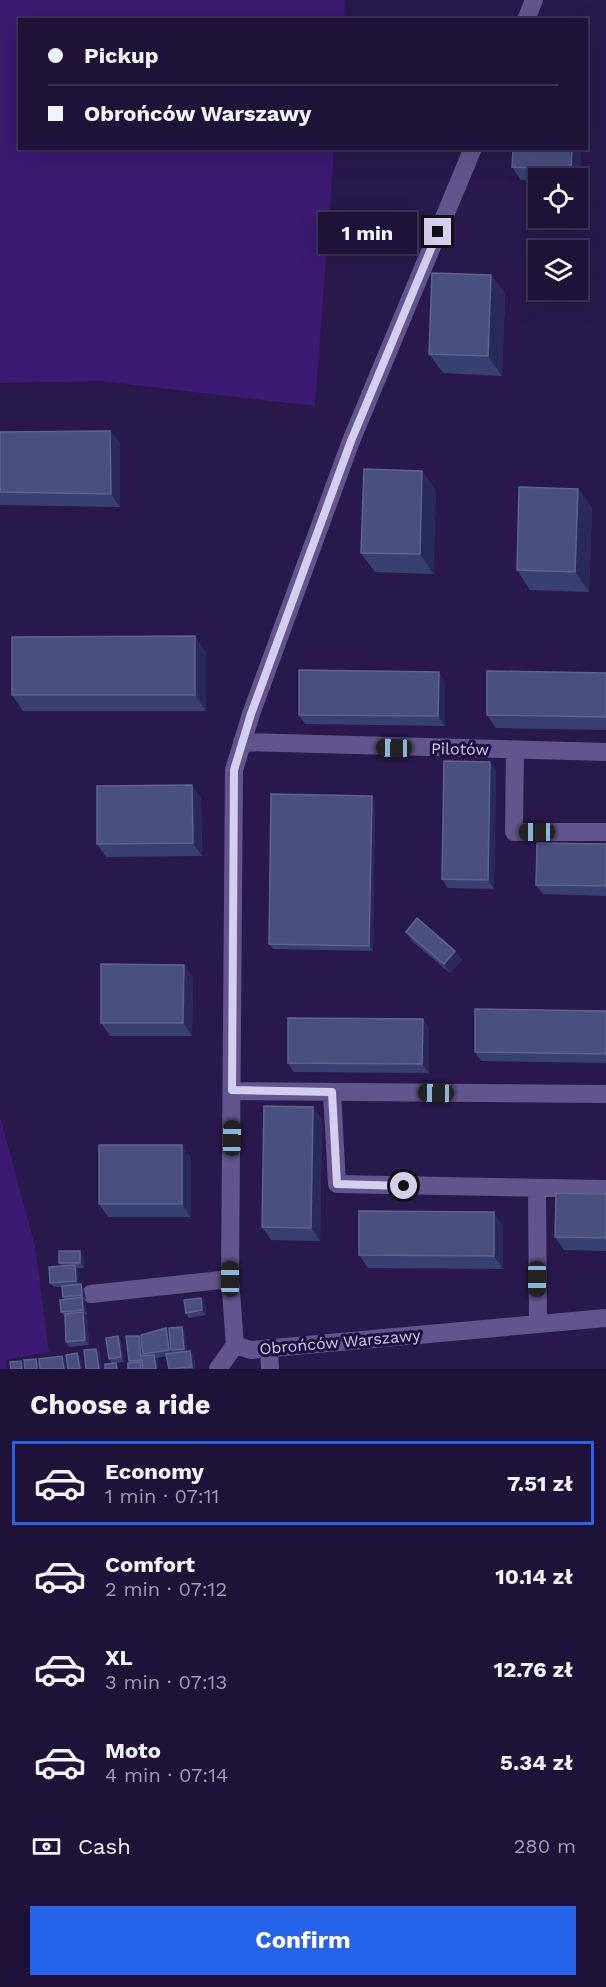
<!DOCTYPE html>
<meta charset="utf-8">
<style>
:root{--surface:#1e1238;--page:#261b40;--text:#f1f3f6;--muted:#a19eae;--line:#3c3253;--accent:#2563eb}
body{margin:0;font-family:"Work Sans",sans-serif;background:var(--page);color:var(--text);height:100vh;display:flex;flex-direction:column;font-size:22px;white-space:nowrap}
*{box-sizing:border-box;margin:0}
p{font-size:20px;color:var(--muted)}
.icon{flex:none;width:33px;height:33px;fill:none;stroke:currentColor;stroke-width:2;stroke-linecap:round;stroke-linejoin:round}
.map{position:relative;height:1369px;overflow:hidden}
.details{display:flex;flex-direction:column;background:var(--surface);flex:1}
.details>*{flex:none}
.guide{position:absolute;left:18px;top:18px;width:570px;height:132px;border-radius:0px;box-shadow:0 6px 24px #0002,0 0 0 2px var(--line);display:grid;align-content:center;height:132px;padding:0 30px;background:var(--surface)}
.tools{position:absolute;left:528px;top:168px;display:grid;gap:12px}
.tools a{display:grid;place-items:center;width:60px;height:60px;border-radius:0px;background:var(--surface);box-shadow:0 6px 24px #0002,0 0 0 2px var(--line);font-size:30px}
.end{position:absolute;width:27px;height:27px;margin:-14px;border:8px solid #d4cfef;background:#111;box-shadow:0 0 0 3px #111}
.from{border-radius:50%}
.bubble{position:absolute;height:42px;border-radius:0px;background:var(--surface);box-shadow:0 6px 24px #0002,0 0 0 2px var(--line);font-size:20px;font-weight:700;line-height:42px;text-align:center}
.car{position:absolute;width:18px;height:36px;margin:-18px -9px;border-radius:8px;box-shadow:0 0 4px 2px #0007;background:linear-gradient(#222 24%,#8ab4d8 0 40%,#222 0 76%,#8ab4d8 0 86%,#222 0)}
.guide b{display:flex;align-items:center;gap:21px;height:57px;font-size:22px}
.guide b+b{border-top:2px solid var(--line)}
.guide i{width:15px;height:15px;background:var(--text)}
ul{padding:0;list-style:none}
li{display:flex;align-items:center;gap:18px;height:84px;margin:0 12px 9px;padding:0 18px;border:3px solid transparent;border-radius:0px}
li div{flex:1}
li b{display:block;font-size:22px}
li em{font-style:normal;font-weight:700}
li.on{border-color:var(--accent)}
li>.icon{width:54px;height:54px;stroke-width:1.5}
h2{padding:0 30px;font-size:27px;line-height:72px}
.pay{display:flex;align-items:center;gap:15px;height:66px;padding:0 30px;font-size:22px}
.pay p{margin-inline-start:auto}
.primary-button{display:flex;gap:12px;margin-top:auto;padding:12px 30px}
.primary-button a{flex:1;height:69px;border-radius:0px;background:var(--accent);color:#fff;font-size:24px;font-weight:700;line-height:69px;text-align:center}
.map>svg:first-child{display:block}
</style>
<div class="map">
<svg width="606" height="1369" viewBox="0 0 606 1369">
<rect width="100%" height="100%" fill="#28184b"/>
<!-- green -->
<path fill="#3b1a73" d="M0 0H345L344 19 20 20V148L334 149 315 406 100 381 0 383Z
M0 1117 35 1246 49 1352 6 1360 7 1369H0Z"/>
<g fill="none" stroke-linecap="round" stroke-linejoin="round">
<!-- minor -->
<path stroke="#62558e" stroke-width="18" d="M526 20 534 0
M473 148 351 441 251 714 234 770 230 1279 235 1345 251 1350 606 1318
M242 742 606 752
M515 750 514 832H606
M232 1091 606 1094
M332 1092 337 1184 606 1189
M537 1189 538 1324
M91 1294 230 1279
M269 1348 270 1369
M218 1369 235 1345"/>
</g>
<!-- wall -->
<path fill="#384071" d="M513 148H581L580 182H578V178H538V181L521 180 512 167Z
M491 275 505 294 502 376 443 373 429 354Z
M110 431 120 444V507L0 505V432Z
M578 489 592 508 589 592 530 590 517 570Z
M436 490 433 574 375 572 361 553Z
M206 652V711H23L12 695Z
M606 673V730L496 728 487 715Z
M445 682V726L305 724 299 715Z
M490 762 496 771 494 889 448 888 442 879Z
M372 796 375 800 373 951 273 949 269 944Z
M201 798 202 856 106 857 97 844Z
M606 844V896L543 894 536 885Z
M406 932 455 951 462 960 450 973 412 941Z
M184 965 193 978 192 1036H110L101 1023Z
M606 1011V1063L481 1061 475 1052Z
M423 1019 429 1029V1073L294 1072 288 1063Z
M313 1107 322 1120 320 1241 271 1240 262 1227Z
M182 1145 191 1158V1217H108L99 1204Z
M606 1194V1251L564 1250 555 1237Z
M503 1225V1269L368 1268 359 1255Z
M80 1251 83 1255 84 1268H77L78 1270 79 1284 84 1289 86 1300H84L85 1302 87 1314 85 1315 87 1317 89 1345 69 1347 66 1342 65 1317 61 1312 64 1299 62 1287H54L50 1283 62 1266 59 1263Z
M201 1298 205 1302 206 1315 189 1318 186 1313Z
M182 1327 185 1332 187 1352 194 1356 195 1369H169L167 1356 156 1358 158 1360V1369H128L130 1363 129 1361 139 1336 142 1340 169 1332Z
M118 1336 121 1341 124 1362 116 1363 119 1368 112 1363 109 1359Z"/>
<!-- shaded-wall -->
<path fill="#2a295c" d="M572 148H581L580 182 571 169Z
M491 275 505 294 502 376 488 356Z
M110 431 120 444V507L111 494Z
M422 471 436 490 433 574 420 554Z
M578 489 592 508 589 592 575 572Z
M195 636 206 652V711L195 695Z
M439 672 445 682V726L438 716Z
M490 762 496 771 494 889 488 880Z
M192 785 201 798 202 856 193 843Z
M372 796 375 800 373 951 369 946Z
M455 951 462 960 450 973 444 964Z
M184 965 193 978 192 1036 183 1023Z
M423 1019 429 1029V1073L422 1064Z
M313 1107 322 1120 320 1241 311 1228Z
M182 1145 191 1158V1217L182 1204Z
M494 1212 503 1225V1269L494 1256Z
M80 1251 83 1255 84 1268 80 1263Z
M75 1265 78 1270 79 1285 76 1281Z
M81 1284 84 1289 86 1300 82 1295Z
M82 1297 85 1302 87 1314 83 1310Z
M201 1298 205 1302 206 1315 202 1310Z
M83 1312 87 1317 89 1345 85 1340Z
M182 1327 185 1332 187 1354 184 1349Z
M166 1328 170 1333 172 1355 169 1350Z
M118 1336 121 1341 124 1362 121 1357Z
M139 1336 142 1340 144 1361 141 1356Z
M96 1349 100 1353 102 1369H99Z
M190 1351 194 1356 195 1369H194L192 1367Z
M77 1353 81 1358 82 1369H80Z
M154 1355 158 1360V1369H156Z
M62 1356 66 1360 67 1369H64Z
M36 1359 39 1363 40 1369H37Z
M21 1361 25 1365V1369H22Z"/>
<!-- building -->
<path fill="#494f7f" stroke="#5e6390" stroke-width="1.5" d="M513 148H572L571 169 512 167Z
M432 273 491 275 488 356 429 354Z
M110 431 111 494 0 492V432Z
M364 469 422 471 420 554 361 553Z
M519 487 578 489 575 572 517 570Z
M195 636V695H12V637Z
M299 670 439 672 438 716 299 715Z
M487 671 606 673V717L487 715Z
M444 761 490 762 488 880 442 879Z
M192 785 193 843 97 844V786Z
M271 794 372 796 369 946 269 944Z
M537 843 606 844V886L536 885Z
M417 918 455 951 444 964 406 932Z
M101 964 184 965 183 1023H101Z
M475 1009 606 1011V1054L475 1052Z
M288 1018 423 1019 422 1064 288 1063Z
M264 1106 313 1107 311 1228 262 1227Z
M99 1145H182V1204H99Z
M556 1193 606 1194V1238L555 1237Z
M359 1211 494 1212V1256L359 1255Z
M59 1251H80V1263H59Z
M75 1265 76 1281 50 1283 49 1267Z
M81 1284 82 1295 63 1297 62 1286Z
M82 1297 83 1310 61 1312 60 1300Z
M201 1298 202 1310 186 1313 184 1300Z
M83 1312 85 1340 66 1342 65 1314Z
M182 1327 184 1349 171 1350 169 1328Z
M166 1328 169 1350 143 1354 141 1335Z
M118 1336 121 1357 109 1359 106 1338Z
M126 1336H139L141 1356 154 1355 156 1369H143L142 1360 129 1361Z
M96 1349 99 1369H86L84 1350Z
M190 1351 192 1367 177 1368V1369H169L166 1354Z
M77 1353 80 1369H68L66 1355Z
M62 1356 64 1369H40L39 1359Z
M36 1359 37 1369H25L24 1360Z
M21 1361 22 1369H11L10 1362Z
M140 1362 141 1369H128V1363Z
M116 1363 117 1369H105V1364Z"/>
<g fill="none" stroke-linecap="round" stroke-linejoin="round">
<!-- route -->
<path stroke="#d4cfef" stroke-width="8" d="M404 1186 337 1184 332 1092 232 1090 234 770 251 714 351 441 438 232"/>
</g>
<g text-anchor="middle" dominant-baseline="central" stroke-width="6" stroke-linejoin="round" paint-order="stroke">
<!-- street labels -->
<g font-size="16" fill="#d4cfef" stroke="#1f0d3f">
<text transform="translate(460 749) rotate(1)">Pilotów</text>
<text transform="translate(340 1342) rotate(-5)">Obrońców Warszawy</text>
</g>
</g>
</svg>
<div class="tools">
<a><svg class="icon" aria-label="locate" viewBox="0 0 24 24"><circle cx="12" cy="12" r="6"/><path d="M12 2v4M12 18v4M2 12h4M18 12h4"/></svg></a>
<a><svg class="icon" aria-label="layers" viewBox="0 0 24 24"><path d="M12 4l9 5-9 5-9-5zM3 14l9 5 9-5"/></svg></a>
</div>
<i class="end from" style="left:404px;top:1186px"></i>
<i class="end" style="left:438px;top:232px"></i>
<div class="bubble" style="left:318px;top:212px;width:99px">1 min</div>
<i class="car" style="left:394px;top:748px;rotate:271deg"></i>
<i class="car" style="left:537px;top:832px;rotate:270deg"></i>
<i class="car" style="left:436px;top:1093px;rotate:271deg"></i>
<i class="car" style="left:232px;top:1138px;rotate:1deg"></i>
<i class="car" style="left:230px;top:1279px;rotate:0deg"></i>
<i class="car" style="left:537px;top:1279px;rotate:180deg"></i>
<div class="guide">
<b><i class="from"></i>Pickup</b>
<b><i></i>Obrońców Warszawy</b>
</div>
</div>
<section class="details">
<h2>Choose a ride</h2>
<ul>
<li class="on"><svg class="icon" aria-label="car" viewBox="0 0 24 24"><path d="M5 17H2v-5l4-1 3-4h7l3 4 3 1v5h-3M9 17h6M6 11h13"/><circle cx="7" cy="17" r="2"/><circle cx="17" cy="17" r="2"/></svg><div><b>Economy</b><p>1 min · 07:11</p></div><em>7.51 zł</em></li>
<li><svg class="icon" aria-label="car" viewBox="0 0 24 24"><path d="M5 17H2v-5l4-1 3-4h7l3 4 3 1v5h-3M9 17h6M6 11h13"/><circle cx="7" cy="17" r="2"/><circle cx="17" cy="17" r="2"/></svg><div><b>Comfort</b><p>2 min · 07:12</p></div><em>10.14 zł</em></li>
<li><svg class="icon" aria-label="car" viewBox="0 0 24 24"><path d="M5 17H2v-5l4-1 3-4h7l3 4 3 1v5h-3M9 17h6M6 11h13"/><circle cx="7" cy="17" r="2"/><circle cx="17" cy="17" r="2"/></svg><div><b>XL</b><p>3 min · 07:13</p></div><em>12.76 zł</em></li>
<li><svg class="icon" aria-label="car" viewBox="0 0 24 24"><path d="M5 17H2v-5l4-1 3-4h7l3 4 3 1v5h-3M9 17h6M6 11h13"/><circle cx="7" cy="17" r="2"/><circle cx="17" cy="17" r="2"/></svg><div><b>Moto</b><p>4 min · 07:14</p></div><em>5.34 zł</em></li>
</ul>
<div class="pay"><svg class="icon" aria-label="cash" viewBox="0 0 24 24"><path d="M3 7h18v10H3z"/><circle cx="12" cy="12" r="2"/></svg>Cash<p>280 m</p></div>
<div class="primary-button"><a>Confirm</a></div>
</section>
